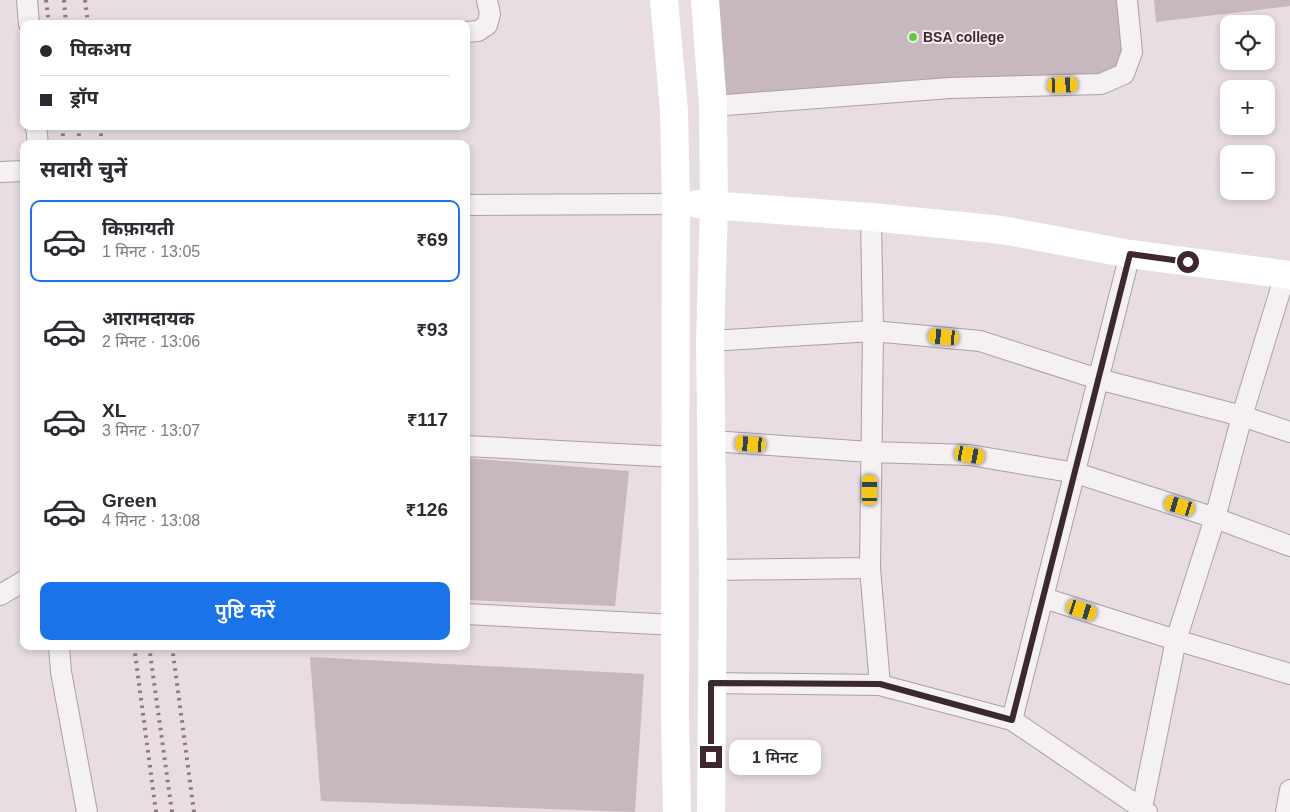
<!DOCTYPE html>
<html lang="hi">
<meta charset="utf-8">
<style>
:root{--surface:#fff;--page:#f7f7f7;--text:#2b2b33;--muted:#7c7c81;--line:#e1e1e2;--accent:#1a73e8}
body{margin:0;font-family:Arial,"Noto Sans Devanagari",sans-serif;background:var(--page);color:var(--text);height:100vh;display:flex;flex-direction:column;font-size:19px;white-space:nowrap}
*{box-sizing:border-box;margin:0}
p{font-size:16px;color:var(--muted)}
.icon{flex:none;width:28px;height:28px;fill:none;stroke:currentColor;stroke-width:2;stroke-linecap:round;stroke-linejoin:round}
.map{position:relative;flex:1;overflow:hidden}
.details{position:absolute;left:20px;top:140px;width:450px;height:510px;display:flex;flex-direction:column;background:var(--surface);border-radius:10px;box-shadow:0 2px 8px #0003}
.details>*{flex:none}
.guide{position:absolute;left:20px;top:20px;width:450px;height:110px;border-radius:10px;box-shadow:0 2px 8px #0003;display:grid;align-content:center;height:110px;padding:0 20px;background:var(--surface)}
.fabs{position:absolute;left:1220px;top:15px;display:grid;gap:10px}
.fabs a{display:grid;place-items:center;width:55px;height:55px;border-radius:10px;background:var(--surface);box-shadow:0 2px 8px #0003;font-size:25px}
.end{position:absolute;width:22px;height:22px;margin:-11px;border:6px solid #3d2731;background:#fff;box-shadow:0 0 0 2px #fff}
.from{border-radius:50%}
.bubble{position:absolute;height:35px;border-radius:10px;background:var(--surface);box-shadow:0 2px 8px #0003;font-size:16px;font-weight:600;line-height:35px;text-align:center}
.car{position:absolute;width:15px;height:30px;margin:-15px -8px;border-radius:6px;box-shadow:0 0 4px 1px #0007;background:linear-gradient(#f5c518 24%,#345 0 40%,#f5c518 0 76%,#345 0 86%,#f5c518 0)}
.guide b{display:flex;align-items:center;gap:18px;height:48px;font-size:19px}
.guide b+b{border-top:1px solid var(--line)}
.guide i{width:12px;height:12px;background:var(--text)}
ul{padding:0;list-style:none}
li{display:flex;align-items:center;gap:15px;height:82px;margin:0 10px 8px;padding:0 10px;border:2px solid transparent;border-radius:10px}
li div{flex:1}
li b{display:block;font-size:19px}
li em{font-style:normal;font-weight:600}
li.on{border-color:var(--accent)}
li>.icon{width:45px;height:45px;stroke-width:1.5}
h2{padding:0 20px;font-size:22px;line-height:60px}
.cta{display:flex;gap:10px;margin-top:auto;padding:10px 20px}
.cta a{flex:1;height:58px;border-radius:10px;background:var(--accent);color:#fff;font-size:20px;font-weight:600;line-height:58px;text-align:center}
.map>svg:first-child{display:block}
</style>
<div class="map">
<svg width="1290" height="812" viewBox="0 0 1290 812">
<rect width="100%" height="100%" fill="#e7dde2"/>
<!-- building -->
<path fill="#c7b7be" d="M702 0H1119L1124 74 713 106Z
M1154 0H1290V6L1156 22Z
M466 458 629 471 615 606 466 600Z
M310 657 644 674 635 812 321 801Z"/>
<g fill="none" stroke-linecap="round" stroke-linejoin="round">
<!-- street casing -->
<g stroke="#ad9fa6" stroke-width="22">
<path id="street" d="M27 0 29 24
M466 32 478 31 487 25 490 14 487 0
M713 106 950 88 1101 84 1124 74 1132 52 1127 0
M36 126 38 144
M0 172 24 171
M466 205 676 204
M871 217 873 331 870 568 880 685 1012 720 1147 812
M710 341 873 331 980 341 1098 379 1242 416 1290 432
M712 441 870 452 970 455 1076 473 1215 518 1290 546
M466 446 675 457
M713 570 870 568
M0 595 24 581
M1044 598 1176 640 1290 674
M466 614 675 625
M59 646 61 672 87 812
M711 683 880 685
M1012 720 1130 254
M1142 808 1176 640 1215 518 1242 416 1285 275
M1286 812 1290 790"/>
</g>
<!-- street -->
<use href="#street" stroke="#f5f0f2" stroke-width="20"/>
<!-- secondary -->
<path stroke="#fff" stroke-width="28" d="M664 0 674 110 676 204 675 716 677 812
M705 0 713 106 714 205 710 341 713 570 711 812
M697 204 871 217 1002 230 1130 254 1290 275"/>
<!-- rail -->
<path stroke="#907782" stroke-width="4" stroke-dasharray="2.5 5" stroke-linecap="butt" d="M46 0 49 24
M64 0 66 24
M85 0 88 24
M62 126 64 144
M78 126 80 144
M100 126 102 144
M134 646 156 812
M149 646 172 812
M172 646 194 812"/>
</g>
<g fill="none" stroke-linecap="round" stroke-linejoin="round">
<!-- route -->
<path stroke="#3d2731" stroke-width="6" d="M711 757V683L880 684 1012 720 1130 254 1188 262"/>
</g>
<!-- markers -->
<circle fill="#61cc42" stroke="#f5ecf0" stroke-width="2" cx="913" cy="37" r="5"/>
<g text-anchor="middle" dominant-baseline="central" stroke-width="4" stroke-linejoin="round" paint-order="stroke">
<!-- poi labels -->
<g font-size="14" font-weight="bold" fill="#3d2731" stroke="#f5ecf0" text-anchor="start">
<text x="923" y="37">BSA college</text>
</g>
</g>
</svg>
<div class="fabs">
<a><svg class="icon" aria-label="locate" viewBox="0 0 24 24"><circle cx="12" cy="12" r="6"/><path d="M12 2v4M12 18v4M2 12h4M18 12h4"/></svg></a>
<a>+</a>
<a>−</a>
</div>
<i class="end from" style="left:1188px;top:262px"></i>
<i class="end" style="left:711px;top:757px"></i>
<div class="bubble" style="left:729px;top:740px;width:92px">1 मिनट</div>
<i class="car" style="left:1063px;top:85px;rotate:88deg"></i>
<i class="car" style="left:944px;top:337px;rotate:275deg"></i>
<i class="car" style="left:751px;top:444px;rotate:274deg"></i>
<i class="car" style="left:970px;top:455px;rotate:100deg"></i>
<i class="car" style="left:870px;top:490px;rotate:0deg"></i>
<i class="car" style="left:1180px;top:506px;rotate:287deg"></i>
<i class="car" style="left:1082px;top:610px;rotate:108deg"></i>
<div class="guide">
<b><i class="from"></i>पिकअप</b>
<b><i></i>ड्रॉप</b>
</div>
<section class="details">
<h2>सवारी चुनें</h2>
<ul>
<li class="on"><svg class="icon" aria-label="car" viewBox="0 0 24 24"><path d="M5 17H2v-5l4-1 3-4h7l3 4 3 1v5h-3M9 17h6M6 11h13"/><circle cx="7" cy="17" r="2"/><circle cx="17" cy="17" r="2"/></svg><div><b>किफ़ायती</b><p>1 मिनट · 13:05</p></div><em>₹69</em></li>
<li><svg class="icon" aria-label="car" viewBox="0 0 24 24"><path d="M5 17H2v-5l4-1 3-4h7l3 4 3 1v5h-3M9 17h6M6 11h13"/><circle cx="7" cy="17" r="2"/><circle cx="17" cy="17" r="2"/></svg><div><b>आरामदायक</b><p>2 मिनट · 13:06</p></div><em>₹93</em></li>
<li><svg class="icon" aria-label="car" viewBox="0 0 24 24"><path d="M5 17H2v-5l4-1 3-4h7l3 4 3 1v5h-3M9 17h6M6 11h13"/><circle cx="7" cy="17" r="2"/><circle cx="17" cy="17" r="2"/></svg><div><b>XL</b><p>3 मिनट · 13:07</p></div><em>₹117</em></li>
<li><svg class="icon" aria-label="car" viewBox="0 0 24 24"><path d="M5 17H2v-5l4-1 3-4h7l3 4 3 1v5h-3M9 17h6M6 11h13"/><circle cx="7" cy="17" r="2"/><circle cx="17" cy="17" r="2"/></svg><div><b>Green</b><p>4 मिनट · 13:08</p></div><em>₹126</em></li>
</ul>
<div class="cta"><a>पुष्टि करें</a></div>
</section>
</div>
